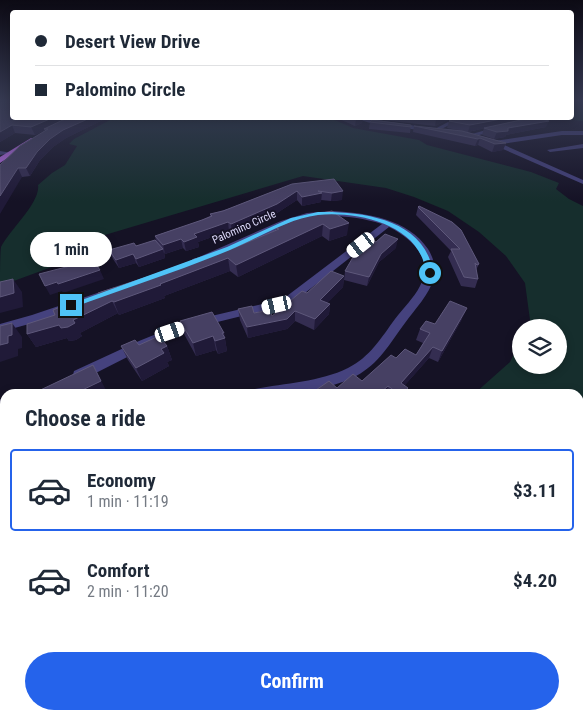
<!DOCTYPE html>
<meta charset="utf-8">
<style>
:root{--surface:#fff;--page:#f6f6f7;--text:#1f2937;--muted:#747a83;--line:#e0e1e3;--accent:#2563eb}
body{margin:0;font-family:"Roboto Condensed",sans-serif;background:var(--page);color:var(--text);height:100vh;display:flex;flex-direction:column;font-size:19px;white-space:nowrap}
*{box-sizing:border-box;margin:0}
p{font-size:16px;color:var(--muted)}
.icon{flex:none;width:28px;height:28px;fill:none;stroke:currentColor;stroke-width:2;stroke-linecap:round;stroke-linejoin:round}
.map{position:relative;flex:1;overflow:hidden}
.panel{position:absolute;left:0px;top:389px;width:584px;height:331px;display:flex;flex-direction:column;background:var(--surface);border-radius:15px 15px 0 0;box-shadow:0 2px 8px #0003}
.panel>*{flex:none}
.hud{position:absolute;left:10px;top:10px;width:564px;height:110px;border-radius:5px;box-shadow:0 2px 8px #0003;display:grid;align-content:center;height:110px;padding:0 25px;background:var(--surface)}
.fabs{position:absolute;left:512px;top:319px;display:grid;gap:10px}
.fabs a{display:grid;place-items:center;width:55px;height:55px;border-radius:50%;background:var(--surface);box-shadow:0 2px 8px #0003;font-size:25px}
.end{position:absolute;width:22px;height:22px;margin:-11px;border:6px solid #4fc3f7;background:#111;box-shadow:0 0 0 2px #111}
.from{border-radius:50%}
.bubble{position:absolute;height:35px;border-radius:18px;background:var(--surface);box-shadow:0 2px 8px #0003;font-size:16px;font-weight:700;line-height:35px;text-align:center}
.car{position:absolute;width:15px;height:30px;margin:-15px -8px;border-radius:6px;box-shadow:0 0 4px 1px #0007;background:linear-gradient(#fff 24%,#345 0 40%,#fff 0 76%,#345 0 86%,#fff 0)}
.hud b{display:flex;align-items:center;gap:18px;height:48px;font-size:19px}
.hud b+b{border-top:1px solid var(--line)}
.hud i{width:12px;height:12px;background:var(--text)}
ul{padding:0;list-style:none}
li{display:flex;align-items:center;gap:15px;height:82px;margin:0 10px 8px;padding:0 15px;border:2px solid transparent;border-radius:5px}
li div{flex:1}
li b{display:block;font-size:19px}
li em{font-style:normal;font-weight:700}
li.on{border-color:var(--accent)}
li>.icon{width:45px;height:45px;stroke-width:1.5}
h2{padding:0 25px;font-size:22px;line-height:60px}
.cta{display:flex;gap:10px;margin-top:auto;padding:10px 25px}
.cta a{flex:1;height:58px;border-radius:30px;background:var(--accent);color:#fff;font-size:20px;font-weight:700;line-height:58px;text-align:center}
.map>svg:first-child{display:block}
</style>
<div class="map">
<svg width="583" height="719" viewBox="0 0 583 719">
<rect width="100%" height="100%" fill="#151225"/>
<!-- green -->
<path fill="#162e2d" d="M571 101H583V121L555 118H571Z
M122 118H330L353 128 419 140 427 145 531 172 559 183 556 189 569 199 583 206V719H114L116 715H579V394H474L510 362 521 339V365H559V328L527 327 530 320 525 283 506 256 479 232 448 211 414 197 386 188 303 176 98 237 82 256 0 286C0 277 0 254 1 247 9 231 41 202 38 185L52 173 65 165 77 146 69 144 74 139 112 119Z"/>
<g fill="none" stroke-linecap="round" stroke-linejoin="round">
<!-- minor -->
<path fill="#45427e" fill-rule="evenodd" d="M355 118C360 117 428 127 432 129L429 131 376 125Z
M478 118H489L451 124 436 132 433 130 448 122Z
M500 126 502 129 468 138 465 136Z
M562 131H583V135H562L502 144 583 180V184L487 142Z
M583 144V148L550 152 547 150Z
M0 151 12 153 0 155Z
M333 211C367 213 408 219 428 249 433 257 437 269 434 278 429 295 415 309 405 323 390 343 379 364 356 376 323 393 285 394 248 394L250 390 255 389C285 383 320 382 348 368 370 357 381 338 395 319 403 308 414 298 420 286 435 259 411 238 389 227L291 304 193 328 147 347 84 379H74L73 375 74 371 139 341 186 322 283 299 382 224C295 198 270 245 195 264L190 261 281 221 307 213Z
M115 287 120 290 119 292 40 321 0 332V324L32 315Z
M5 557V581L0 583V559Z"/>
<!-- major -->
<path fill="#be6eee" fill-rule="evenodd" d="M31 138 36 139 0 163V157Z"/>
</g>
<!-- wall -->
<path fill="#342d51" d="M0 101 12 118H107L66 138 53 147 40 160 30 176 22 177 0 165 45 131V130L35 135 15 133 0 142Z
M337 118H363L362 123 355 126Z
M366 118H521L520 120 546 127 506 135 505 137 494 139 482 135 484 128 490 127 468 132 506 143 503 150 492 152 478 145 475 146 413 132 414 126 459 130 447 128 449 121 462 118 450 119 435 126Z
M370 122 411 125 410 133 369 129Z
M334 179 342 200 331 201 321 200V202L302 206 297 200 277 213 239 230 232 233 229 231 198 242 199 247 186 251 183 248 165 254 164 252 165 258 139 267 136 263 119 268 113 259 109 250 156 242 155 236 202 220 210 216V214Z
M418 207 479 264 476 270 478 279 475 288 461 286 448 257 451 251 416 215Z
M332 211 347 235 329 241 322 236 238 277 230 271 164 296 165 298 119 315 118 313 80 333 82 336 76 340 69 341 67 338 36 347 27 334 55 315 67 306 69 310 153 275 234 248 276 230V228Z
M396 248 379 262 367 286 344 280 345 271Z
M344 276 343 287 327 303 330 304 329 314 314 330 295 321 287 329 248 338 240 320 238 309 272 316 307 293Z
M462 319 438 362 429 358 404 386 406 394H302L313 392 337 388 362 381 396 358 416 355 423 343 416 340 420 329 435 324Z
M180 321 224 333 227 351 218 354 216 350 196 356 184 334Z
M139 345 167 346 172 360 167 362 169 366 142 381 128 360 121 346Z"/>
<!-- shaded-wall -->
<path fill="#201a38" d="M0 101H12L0 105Z
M52 118H70L44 129 45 130 35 135 31 127Z
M90 118H107L66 138 53 147 40 160 30 176 26 168 37 152 50 139 63 130Z
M361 118H363L362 123 355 126 356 119Z
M441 118H470L450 119 435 126 436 119Z
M506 118H521L520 120 468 132 470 125Z
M549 121 546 127 506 135 505 137 494 139 497 132 508 128Z
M12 125 15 133 0 142V132Z
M480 138 478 145 475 146 478 139Z
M506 143 503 150 492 152 495 144Z
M18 168 22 177 0 214V196Z
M297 191V200L277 213 232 233 231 224Z
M343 191 342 200 331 201 332 193Z
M322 193 321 202 302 206V197Z
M228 222 229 231 198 242 199 247 186 251 184 242 194 234Z
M349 223 347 235 329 241 330 229Z
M323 224 322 236 238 277 236 265Z
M181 239 183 248 165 254 163 245Z
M398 239 396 248 379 262 367 286 369 277 381 254Z
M163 249 165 258 139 267 136 259Z
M133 254 136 263 119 268 116 260Z
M228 258 230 271 164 296 165 298 119 315 114 302 160 284Z
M100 270 104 279 63 293 62 291 50 295 45 286Z
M344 276 343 287 320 311V300Z
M13 279 22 292 23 307 0 313V297Z
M112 301 118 313 80 333 82 336 76 340 69 341 67 338 36 347 27 334 69 310 67 306 74 320Z
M330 304 329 314 314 330 315 319Z
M467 308 462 319 438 362 442 351Z
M295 311V321L287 329 248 338 247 327Z
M12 323 22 337V348L18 349V356L0 362V345L8 336Z
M222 333H224L227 351 218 354 215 341Z
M213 336 216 350 196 356 193 343Z
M167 346 172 360 167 362 169 366 142 381 136 368 161 349Z
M433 347 429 358 398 393 401 383Z
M93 365 108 394H74Z
M388 386 386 394H379Z
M408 388 406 394H402Z
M5 425V457L0 460V428Z
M0 691 5 693V710L0 719Z"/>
<!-- building -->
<path fill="#464063" stroke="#5e587b" d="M9 101H12V118H52L31 127 12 125 0 132V103Z
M67 118H90L63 130 50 139 37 152 26 168H18L0 196V165L20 146 48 129H44Z
M421 118H441L436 119Z
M468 118H506L470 125 449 121 453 119Z
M530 118H537L549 121 508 128V131L497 132 484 128Z
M372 120 411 125V127L370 122Z
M414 126 462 131 506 143 495 144 480 138 478 139Z
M334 179 343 191 332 193 318 191 322 193 302 197 297 191 277 204 231 224 228 222 194 234 197 237 184 242 181 239 163 245 155 236 202 220 212 216 210 214 223 211 292 184Z
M419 206 452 222 461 230 479 264 477 265 475 263 478 279 464 277 451 249H460L418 207Z
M332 211 349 223 330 229 323 224 236 265 228 258 160 284 161 285 114 302 112 301 73 320 75 323 68 327 61 328 59 325 27 334V324L55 315 53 310 60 307 67 306 69 310 99 296 98 293 153 275 189 262 194 259 214 254 232 247 234 248 279 229 276 228 297 218Z
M385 234 398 239 381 254 369 277 345 271 356 252 372 240 376 242Z
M155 240 163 249 136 259 133 254 116 260 109 250 134 243 136 246Z
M93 260 100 270 58 284 57 282 45 286 39 274Z
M331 271 344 276 320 300 330 304 315 319 295 311 287 319 247 327 238 309 252 306 254 313 270 310 272 316 302 291 307 293Z
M13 279 14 293 0 297V282Z
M450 301 467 308 442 351 433 347 401 383 408 388 402 394H399L388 386 379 394H302L309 389 313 392 329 381 337 388 353 374 362 381 391 355 396 358 405 349 416 355 430 333 420 329 426 321 435 324Z
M212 312 224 333H222L225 338 215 341 213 336 193 343 180 321Z
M12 323V335L8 336V343L0 345V326Z
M159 336 167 346 161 349 164 353 136 368 121 346 135 340 139 345Z
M93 365 101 381 74 394H32Z
M5 398V425L0 428V400Z
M5 591V679L0 676V597Z"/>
<!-- sky -->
<linearGradient id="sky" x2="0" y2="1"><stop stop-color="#0c0a14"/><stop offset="0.5" stop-color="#353951"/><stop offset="1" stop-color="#353951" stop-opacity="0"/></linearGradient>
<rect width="583" height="201" fill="url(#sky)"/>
<!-- route -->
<path fill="#4fc3f7" d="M318 212C362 211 426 219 433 273L430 275 426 273C421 225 359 211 318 215 287 219 259 238 230 250 179 271 126 288 74 307L68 305 227 247 291 218Z"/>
<g text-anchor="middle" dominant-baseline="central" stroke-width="4" stroke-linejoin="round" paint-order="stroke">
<!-- far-street labels -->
<g font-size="11" fill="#dedafb" stroke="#151225">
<text transform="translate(244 227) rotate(-24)">Palomino Circle</text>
</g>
</g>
</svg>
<div class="fabs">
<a><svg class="icon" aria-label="layers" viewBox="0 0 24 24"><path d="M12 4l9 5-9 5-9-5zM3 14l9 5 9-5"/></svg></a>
</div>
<i class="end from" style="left:430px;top:273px"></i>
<i class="end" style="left:71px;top:305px"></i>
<div class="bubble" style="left:30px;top:232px;width:82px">1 min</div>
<i class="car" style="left:361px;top:245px;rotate:232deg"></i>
<i class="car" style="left:277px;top:305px;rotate:257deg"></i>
<i class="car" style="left:170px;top:332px;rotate:71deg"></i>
<div class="hud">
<b><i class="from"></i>Desert View Drive</b>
<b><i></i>Palomino Circle</b>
</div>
<section class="panel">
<h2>Choose a ride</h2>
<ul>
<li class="on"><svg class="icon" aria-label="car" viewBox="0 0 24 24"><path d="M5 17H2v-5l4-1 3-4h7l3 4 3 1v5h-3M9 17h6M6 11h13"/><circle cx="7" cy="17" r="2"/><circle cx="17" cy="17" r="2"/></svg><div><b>Economy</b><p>1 min · 11:19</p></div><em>$3.11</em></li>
<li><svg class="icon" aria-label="car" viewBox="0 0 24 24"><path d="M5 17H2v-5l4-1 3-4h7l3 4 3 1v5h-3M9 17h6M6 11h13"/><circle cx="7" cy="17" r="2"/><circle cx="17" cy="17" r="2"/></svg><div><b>Comfort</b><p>2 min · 11:20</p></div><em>$4.20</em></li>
</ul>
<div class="cta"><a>Confirm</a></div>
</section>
</div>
